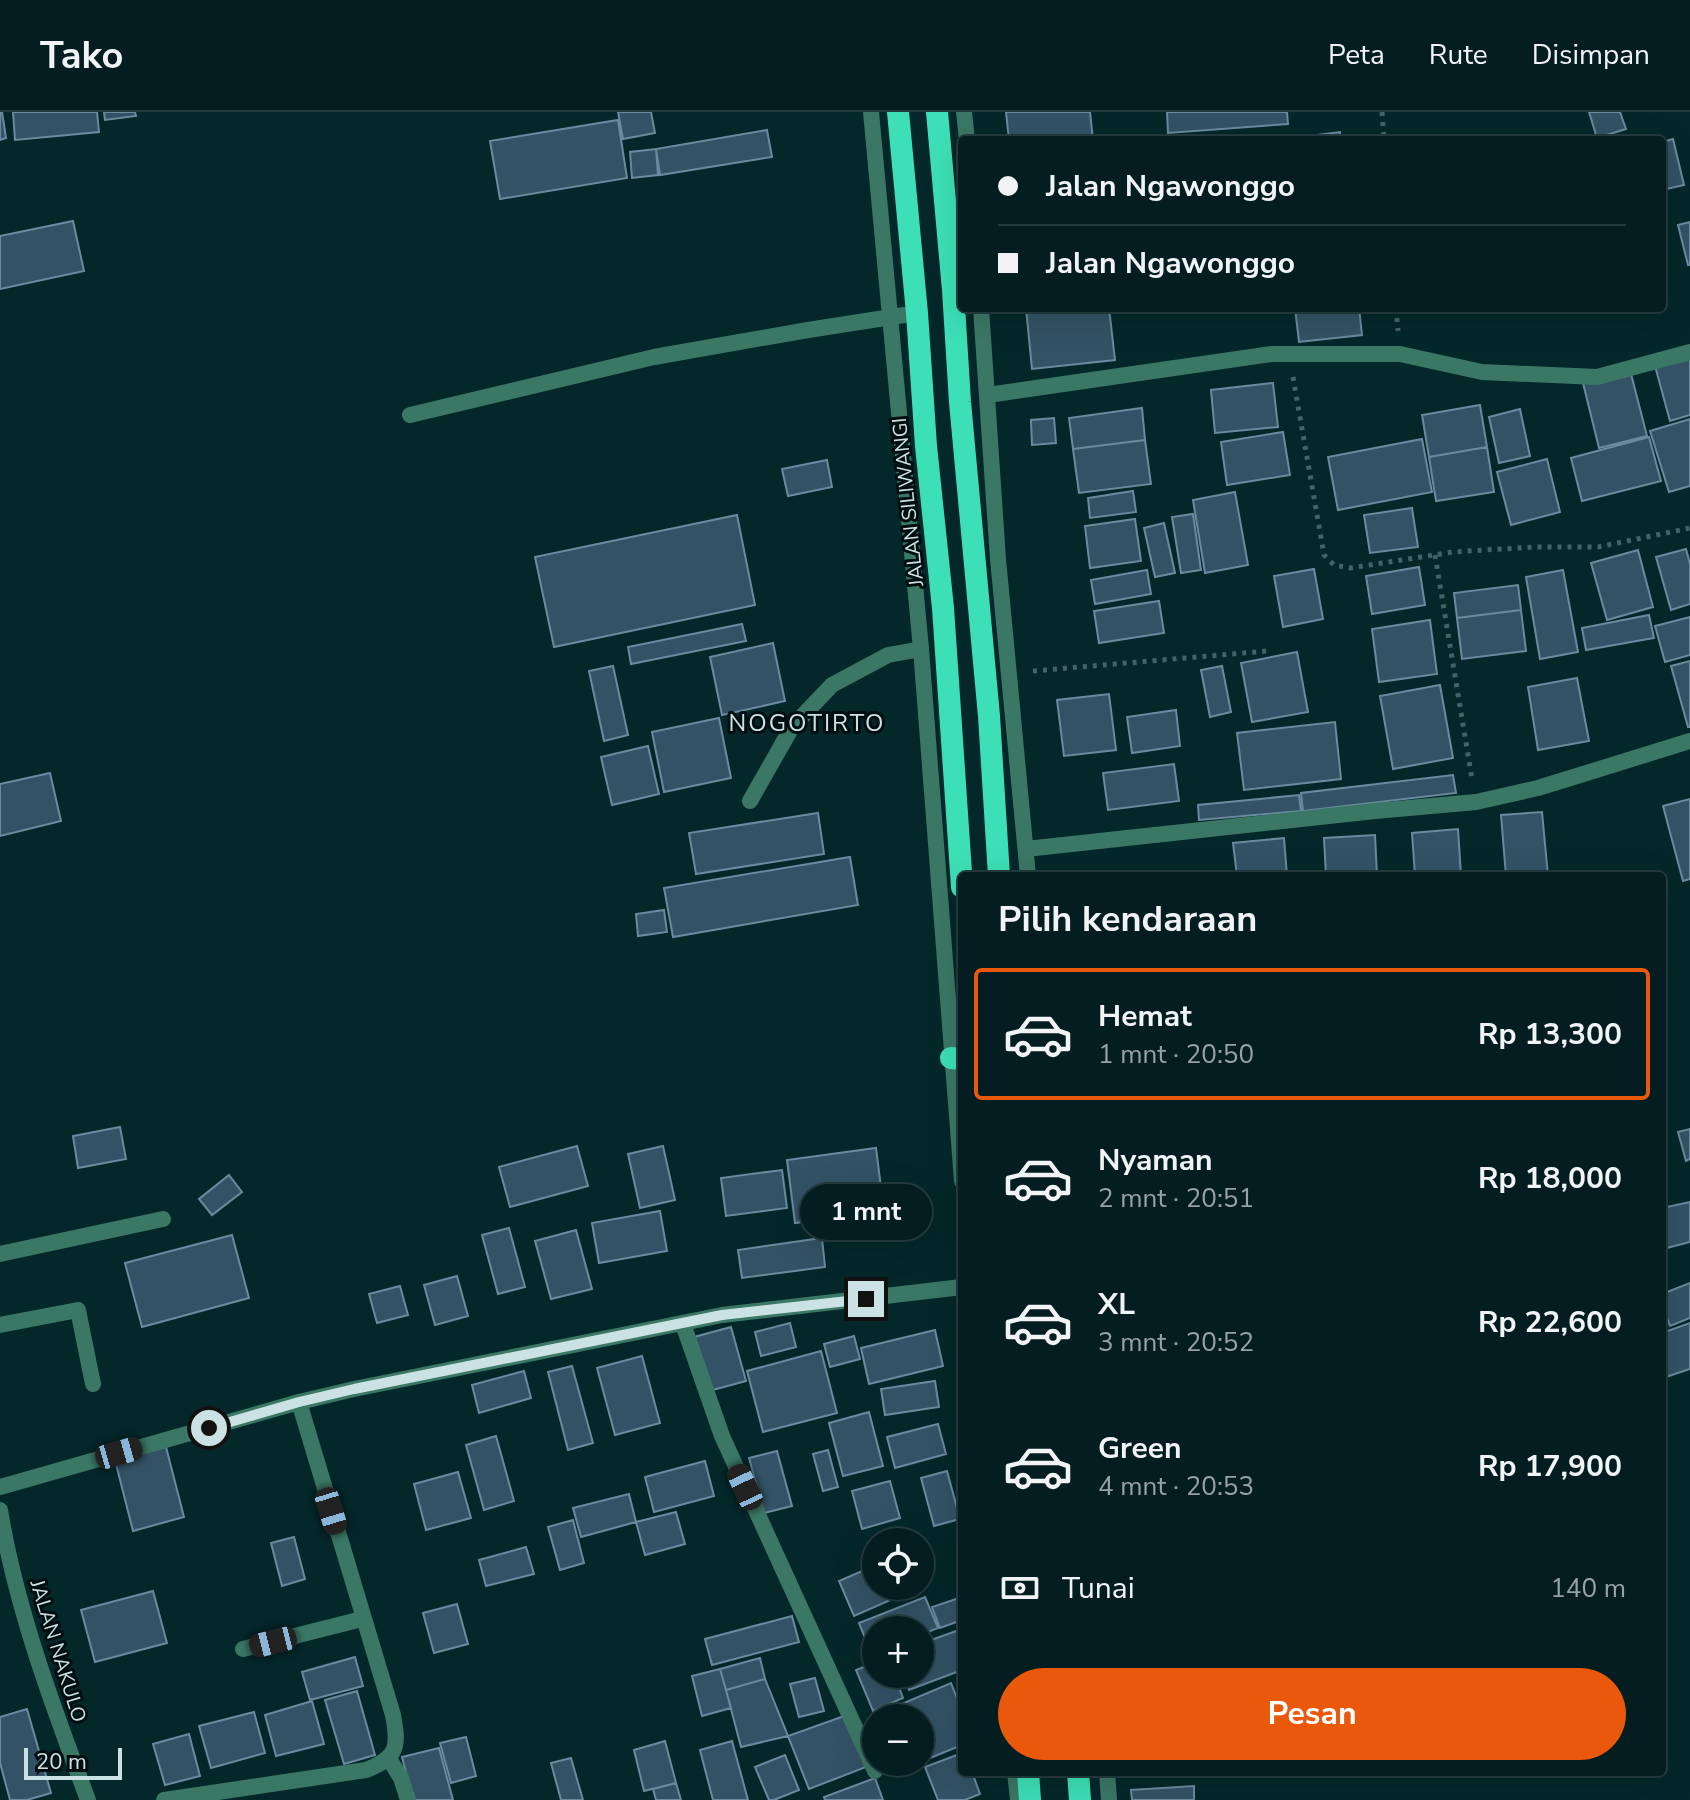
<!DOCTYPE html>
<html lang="id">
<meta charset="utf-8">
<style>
:root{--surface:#031d20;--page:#112a2d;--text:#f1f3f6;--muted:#97a2a5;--line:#243b3e;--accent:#ea580c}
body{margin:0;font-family:"Nunito Sans",sans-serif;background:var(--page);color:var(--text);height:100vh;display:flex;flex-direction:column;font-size:30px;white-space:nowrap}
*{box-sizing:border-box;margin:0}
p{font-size:26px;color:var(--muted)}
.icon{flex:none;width:44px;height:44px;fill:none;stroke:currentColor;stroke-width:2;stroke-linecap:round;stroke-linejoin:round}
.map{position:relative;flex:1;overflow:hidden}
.drawer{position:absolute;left:958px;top:760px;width:708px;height:904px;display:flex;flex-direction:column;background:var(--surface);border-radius:8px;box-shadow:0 8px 32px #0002,0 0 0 2px var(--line)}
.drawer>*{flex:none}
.hud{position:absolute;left:958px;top:24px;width:708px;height:176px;border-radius:8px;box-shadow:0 8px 32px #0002,0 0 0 2px var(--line);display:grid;align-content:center;height:176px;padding:0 40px;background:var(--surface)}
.tools{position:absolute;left:862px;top:1416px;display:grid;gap:16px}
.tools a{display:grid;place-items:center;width:72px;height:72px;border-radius:50%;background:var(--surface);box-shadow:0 8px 32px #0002,0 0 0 2px var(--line);font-size:40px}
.scale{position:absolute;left:24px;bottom:20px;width:98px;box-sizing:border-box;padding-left:8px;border:4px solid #cbe2e4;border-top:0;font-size:22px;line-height:28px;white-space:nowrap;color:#cbe2e4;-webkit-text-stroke:6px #010e10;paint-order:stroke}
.end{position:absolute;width:36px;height:36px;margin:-18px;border:10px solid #cbe2e4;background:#111;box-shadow:0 0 0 4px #111}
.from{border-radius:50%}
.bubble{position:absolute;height:56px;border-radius:28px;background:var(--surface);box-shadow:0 8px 32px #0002,0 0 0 2px var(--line);font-size:26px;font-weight:700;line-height:56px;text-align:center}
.car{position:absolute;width:24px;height:48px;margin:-24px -12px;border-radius:10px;box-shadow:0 0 6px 2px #0007;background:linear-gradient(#222 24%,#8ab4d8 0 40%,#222 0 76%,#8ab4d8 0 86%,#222 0)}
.hud b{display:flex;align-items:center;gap:28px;height:76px;font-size:30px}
.hud b+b{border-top:2px solid var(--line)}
.hud i{width:20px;height:20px;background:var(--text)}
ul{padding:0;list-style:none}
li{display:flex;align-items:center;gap:24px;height:132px;margin:0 16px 12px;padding:0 24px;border:4px solid transparent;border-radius:8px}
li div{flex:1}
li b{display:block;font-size:30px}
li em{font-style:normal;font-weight:700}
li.on{border-color:var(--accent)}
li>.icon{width:72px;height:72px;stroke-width:1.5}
h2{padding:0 40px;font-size:36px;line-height:96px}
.pay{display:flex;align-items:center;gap:20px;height:88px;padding:0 40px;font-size:30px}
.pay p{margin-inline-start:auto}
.cta{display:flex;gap:16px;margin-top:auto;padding:16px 40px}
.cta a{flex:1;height:92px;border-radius:48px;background:var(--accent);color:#fff;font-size:32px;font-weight:700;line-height:92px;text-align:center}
header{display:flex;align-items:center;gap:48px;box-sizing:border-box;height:112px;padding:0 40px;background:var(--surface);border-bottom:2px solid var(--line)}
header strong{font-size:38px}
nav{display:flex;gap:44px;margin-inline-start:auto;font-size:28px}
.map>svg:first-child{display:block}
</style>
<header>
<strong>Tako</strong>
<nav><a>Peta</a><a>Rute</a><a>Disimpan</a></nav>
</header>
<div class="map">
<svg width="1690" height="1688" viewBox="0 0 1690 1688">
<rect width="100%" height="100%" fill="#04272a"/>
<!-- building -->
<path fill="#335265" stroke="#6a8a9f" stroke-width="2" d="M0 0H2L6 26 0 28Z
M13 0H97L99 20 15 28Z
M104 0H135L136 4 105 8Z
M618 0H651L655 21 623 27Z
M1006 0H1090L1093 28H1009Z
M1167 0H1287L1288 12 1168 21Z
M1589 0H1620L1626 17 1597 26Z
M618 8 627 66 500 87 490 29Z
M767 18 772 45 660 63 656 37Z
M1340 20 1341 28H1277Z
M1673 27 1684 73 1662 78V30Z
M656 37 658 63 632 66 630 40Z
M73 109 84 159 0 177V124Z
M1690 110V153H1688L1678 113Z
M1026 196H1109L1115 248 1032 257Z
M1295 196H1359L1362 223 1299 230Z
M1690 244V303L1670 309 1655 254Z
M1630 258 1647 324 1599 336 1583 271Z
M1273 271 1278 315 1215 321 1211 278Z
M1480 293 1487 335 1429 345 1422 303Z
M1142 296 1145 328 1073 337 1069 306Z
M1520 297 1530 344 1499 351 1489 305Z
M1054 306 1056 331 1032 333 1031 308Z
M1690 307V374L1669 380 1650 319Z
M1283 320 1290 363 1227 373 1221 330Z
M1649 325 1661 369 1582 389 1571 346Z
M1422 327 1432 380 1338 398 1328 345Z
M1145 328 1151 372 1079 381 1073 337Z
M1487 335 1494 380 1436 389 1429 345Z
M1547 347 1560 400 1511 413 1497 360Z
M827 348 832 375 788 384 782 357Z
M1133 379 1136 400 1090 406 1088 386Z
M1235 380 1248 453 1205 461 1193 388Z
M1412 396 1418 435 1370 441 1364 403Z
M1193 402 1201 458 1181 461 1172 405Z
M737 403 755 493 554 535 535 445Z
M1135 407 1141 449 1090 456 1085 414Z
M1164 411 1175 461 1155 465 1144 416Z
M1686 437 1690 452V492L1671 498 1656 445Z
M1638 438 1653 495 1607 508 1591 451Z
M1419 455 1425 493 1372 502 1366 464Z
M1314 457 1323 507 1283 515 1274 464Z
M1147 458 1151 482 1095 492 1091 468Z
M1563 458 1578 540 1540 547 1526 465Z
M1518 473 1521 498 1457 506 1454 481Z
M1159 489 1164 521 1099 531 1094 499Z
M1521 498 1526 539 1462 547 1457 506Z
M1649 503 1654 526 1586 538 1582 516Z
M1690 505V543L1665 550 1655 514Z
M1430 508 1437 562 1379 570 1372 517Z
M742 512 746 529 631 552 628 535Z
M773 531 785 589 722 603 710 545Z
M1297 540 1308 600 1252 610 1241 551Z
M1690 549V615H1688L1671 554Z
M613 554 628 623 604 629 589 559Z
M1222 554 1231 600 1210 605 1201 558Z
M1577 566 1589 629 1538 638 1528 575Z
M1440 573 1453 646 1393 657 1380 584Z
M1109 582 1116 638 1064 644 1057 588Z
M1176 598 1180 634 1132 641 1127 605Z
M719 606 731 666 664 680 652 620Z
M1335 610 1341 667 1244 678 1237 621Z
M648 634 659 682 612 693 601 645Z
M1174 652 1179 689 1108 698 1103 661Z
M50 661 61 709 0 724V672Z
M1453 663 1456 681 1303 699 1301 681Z
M1299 683 1301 699 1199 708 1198 693Z
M1690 687V767L1683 769 1663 694Z
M1542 700 1548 764H1506L1501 703Z
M818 701 824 742 696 762 689 721Z
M1458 717 1461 764H1415L1412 721Z
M1375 723 1377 764H1326L1324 726Z
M1284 726 1287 764H1237L1233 731Z
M850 745 858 793 673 825 664 776Z
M664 798 667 820 638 824 636 802Z
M120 1015 126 1047 78 1056 73 1024Z
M1690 1017V1047L1686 1049 1678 1020Z
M577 1034 588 1074 510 1095 499 1055Z
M663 1034 675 1088 640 1096 628 1042Z
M876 1036 884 1099 795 1111 787 1048Z
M782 1058 787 1096 726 1104 721 1066Z
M229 1063 242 1080 212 1103 199 1087Z
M1690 1090V1130L1667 1136 1662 1114V1096Z
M660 1099 667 1139 599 1151 592 1111Z
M509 1116 525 1175 498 1182 482 1123Z
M576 1118 592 1177 551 1187 535 1129Z
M232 1123 249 1186 142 1215 125 1151Z
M822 1126 825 1155 742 1166 738 1138Z
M457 1164 468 1204 435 1213 424 1173Z
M1690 1171V1206L1670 1214 1662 1192V1182Z
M400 1174 408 1203 377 1211 369 1182Z
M790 1211 796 1235 761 1244 755 1220Z
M1690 1211V1257L1666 1265 1662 1254V1221Z
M731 1215 746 1269 709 1279 694 1225Z
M935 1218 943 1254 869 1272 861 1236Z
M854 1224 860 1247 830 1255 824 1232Z
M821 1239 837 1301 763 1320 747 1259Z
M642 1244 660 1311 615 1323 597 1256Z
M572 1254 593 1331 568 1338 548 1260Z
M524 1259 531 1286 479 1301 472 1273Z
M935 1269 939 1295 885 1303 881 1277Z
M869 1300 883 1354 843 1364 829 1311Z
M938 1312 946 1342 895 1356 887 1325Z
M496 1324 514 1389 484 1398 466 1333Z
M166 1335 184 1405 133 1419 115 1348Z
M828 1338 838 1375 823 1379 813 1342Z
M777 1339 792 1394 764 1401 749 1346Z
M705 1349 714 1384 654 1400 645 1365Z
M947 1359 960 1407 934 1414 921 1366Z
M458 1360 471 1406 426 1418 414 1372Z
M890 1369 900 1406 862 1417 852 1379Z
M629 1382 636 1410 581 1425 573 1396Z
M676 1400 685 1432 645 1443 636 1410Z
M573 1408 584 1451 560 1458 548 1415Z
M294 1425 305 1467 282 1474 271 1431Z
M526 1435 534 1462 486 1474 479 1448Z
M876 1453V1474H908L911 1479 854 1504 839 1469Z
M153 1479 167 1531 95 1550 81 1498Z
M925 1485 938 1516 920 1523V1518H876V1541L872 1543 859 1511Z
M959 1486 962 1494V1508L940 1516 932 1495Z
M457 1492 468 1532 434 1541 423 1501Z
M792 1504 799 1530 712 1553 705 1527Z
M956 1519 962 1536V1558L909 1578 903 1562H920V1532Z
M355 1545 363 1574 310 1588 302 1560Z
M760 1546 765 1567 726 1578 720 1557Z
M876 1550V1562H894L903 1586 873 1599 856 1558Z
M720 1557 731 1596 702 1604 692 1564Z
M815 1566 824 1599 799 1605 790 1572Z
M765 1567 788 1624 741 1635 726 1578Z
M951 1571 962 1599V1633L908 1655 905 1650H920V1606H888L885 1599Z
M357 1579 375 1643 344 1652 325 1588Z
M312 1589 324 1632 276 1644 265 1603Z
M27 1597 51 1681 27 1688H10L0 1651V1605Z
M254 1600 265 1641 211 1656 199 1614Z
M844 1604 866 1655 809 1677 788 1624Z
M189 1622 200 1664 165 1673 153 1632Z
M466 1625 476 1664 451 1671 440 1631Z
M665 1629 676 1671 644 1679 634 1638Z
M732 1629 748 1688H713L700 1638Z
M439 1636 453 1688H413L402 1645Z
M962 1641V1660H972L980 1682 965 1688H938L925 1655Z
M785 1643 799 1678 774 1688H769L755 1655Z
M571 1646 583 1688H561L551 1651Z
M875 1666 883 1688H825L824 1685Z
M676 1671 681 1688H656L653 1677Z
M1194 1674V1688H1132L1131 1678Z"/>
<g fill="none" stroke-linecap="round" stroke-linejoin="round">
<!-- path -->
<path stroke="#446366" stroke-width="5" stroke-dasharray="4 6" stroke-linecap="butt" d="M1382 0 1384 28
M1396 196 1398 219
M1293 265 1324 443 1334 453 1350 456 1453 440 1534 435H1598L1690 416
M1435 443 1472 667
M1033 559 1267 539"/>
<!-- service -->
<path stroke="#3b7765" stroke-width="16" d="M410 303 654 245 808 218 917 201
M750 689 792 615 832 573 888 543 921 537
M0 1142 163 1107
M0 1213 78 1198 93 1272"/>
<!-- minor -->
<path stroke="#3b7765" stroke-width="16" d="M988 283 1272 242H1400L1482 260 1597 265 1690 240
M1026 737 1375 699 1476 690 1538 676 1690 629
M683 1212 722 1324 875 1659
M0 1375 299 1290 354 1277 722 1203 962 1175
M0 1398C16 1496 53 1595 88 1688
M243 1537 362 1507
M388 1645 401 1666 408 1688
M164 1688 366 1658C398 1645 399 1635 393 1603L299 1290"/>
<!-- tertiary -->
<path stroke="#3b7765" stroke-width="16" d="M871 0 921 537 962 1069
M964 0 967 28
M981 196 998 447 1028 764
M1015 1660 1018 1688
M1107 1660 1109 1688"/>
<!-- trunk -->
<path stroke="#3cdfb6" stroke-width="22" d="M898 0 917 201 926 334 943 496 962 775
M937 0 953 178 960 290 989 604 999 764
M951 946 962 947
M1028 1660 1030 1688
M1078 1660 1080 1688"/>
</g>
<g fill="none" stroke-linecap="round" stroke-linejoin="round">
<!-- route -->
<path stroke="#cbe2e4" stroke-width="10" d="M209 1316 299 1290 354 1277 722 1203 866 1187"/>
</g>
<g text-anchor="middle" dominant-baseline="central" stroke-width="6" stroke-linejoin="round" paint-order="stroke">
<!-- street labels -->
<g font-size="20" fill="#cbe2e4" stroke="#010e10">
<text transform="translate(908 390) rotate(-96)">JALAN SILIWANGI</text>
<text transform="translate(58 1539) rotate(73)">JALAN NAKULO</text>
</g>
<!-- quarter labels -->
<g font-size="24" letter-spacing="2" fill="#cbe2e4" stroke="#010e10">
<text x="807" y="611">NOGOTIRTO</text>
</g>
</g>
</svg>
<div class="tools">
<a><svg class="icon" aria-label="locate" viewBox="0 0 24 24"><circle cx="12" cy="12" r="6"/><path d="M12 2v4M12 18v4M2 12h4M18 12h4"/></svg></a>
<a>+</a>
<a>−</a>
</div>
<div class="scale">20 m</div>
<i class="end from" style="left:209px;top:1316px"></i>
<i class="end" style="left:866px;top:1187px"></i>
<div class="bubble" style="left:800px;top:1072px;width:132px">1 mnt</div>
<i class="car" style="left:119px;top:1341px;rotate:74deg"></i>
<i class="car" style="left:745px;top:1375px;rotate:335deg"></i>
<i class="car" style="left:331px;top:1399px;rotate:163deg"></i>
<i class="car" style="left:273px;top:1530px;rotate:256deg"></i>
<div class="hud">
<b><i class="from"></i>Jalan Ngawonggo</b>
<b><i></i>Jalan Ngawonggo</b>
</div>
<section class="drawer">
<h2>Pilih kendaraan</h2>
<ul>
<li class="on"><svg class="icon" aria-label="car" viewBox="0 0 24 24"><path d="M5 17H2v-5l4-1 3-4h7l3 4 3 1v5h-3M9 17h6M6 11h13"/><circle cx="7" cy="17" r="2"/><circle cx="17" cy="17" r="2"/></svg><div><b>Hemat</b><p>1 mnt · 20:50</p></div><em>Rp 13,300</em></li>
<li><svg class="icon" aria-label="car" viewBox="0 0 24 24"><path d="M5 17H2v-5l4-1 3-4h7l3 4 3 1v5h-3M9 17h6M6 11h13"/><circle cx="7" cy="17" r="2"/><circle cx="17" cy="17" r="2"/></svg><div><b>Nyaman</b><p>2 mnt · 20:51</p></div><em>Rp 18,000</em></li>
<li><svg class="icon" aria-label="car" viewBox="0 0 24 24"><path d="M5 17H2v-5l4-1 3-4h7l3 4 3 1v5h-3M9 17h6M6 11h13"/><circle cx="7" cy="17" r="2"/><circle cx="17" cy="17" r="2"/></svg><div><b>XL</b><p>3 mnt · 20:52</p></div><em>Rp 22,600</em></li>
<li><svg class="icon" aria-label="car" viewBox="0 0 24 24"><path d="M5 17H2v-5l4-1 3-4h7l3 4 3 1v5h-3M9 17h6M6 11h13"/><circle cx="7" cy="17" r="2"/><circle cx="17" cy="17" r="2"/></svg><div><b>Green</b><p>4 mnt · 20:53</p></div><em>Rp 17,900</em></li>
</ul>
<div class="pay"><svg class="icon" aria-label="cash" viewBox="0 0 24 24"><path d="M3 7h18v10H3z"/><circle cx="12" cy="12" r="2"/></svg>Tunai<p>140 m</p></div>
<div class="cta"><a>Pesan</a></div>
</section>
</div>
